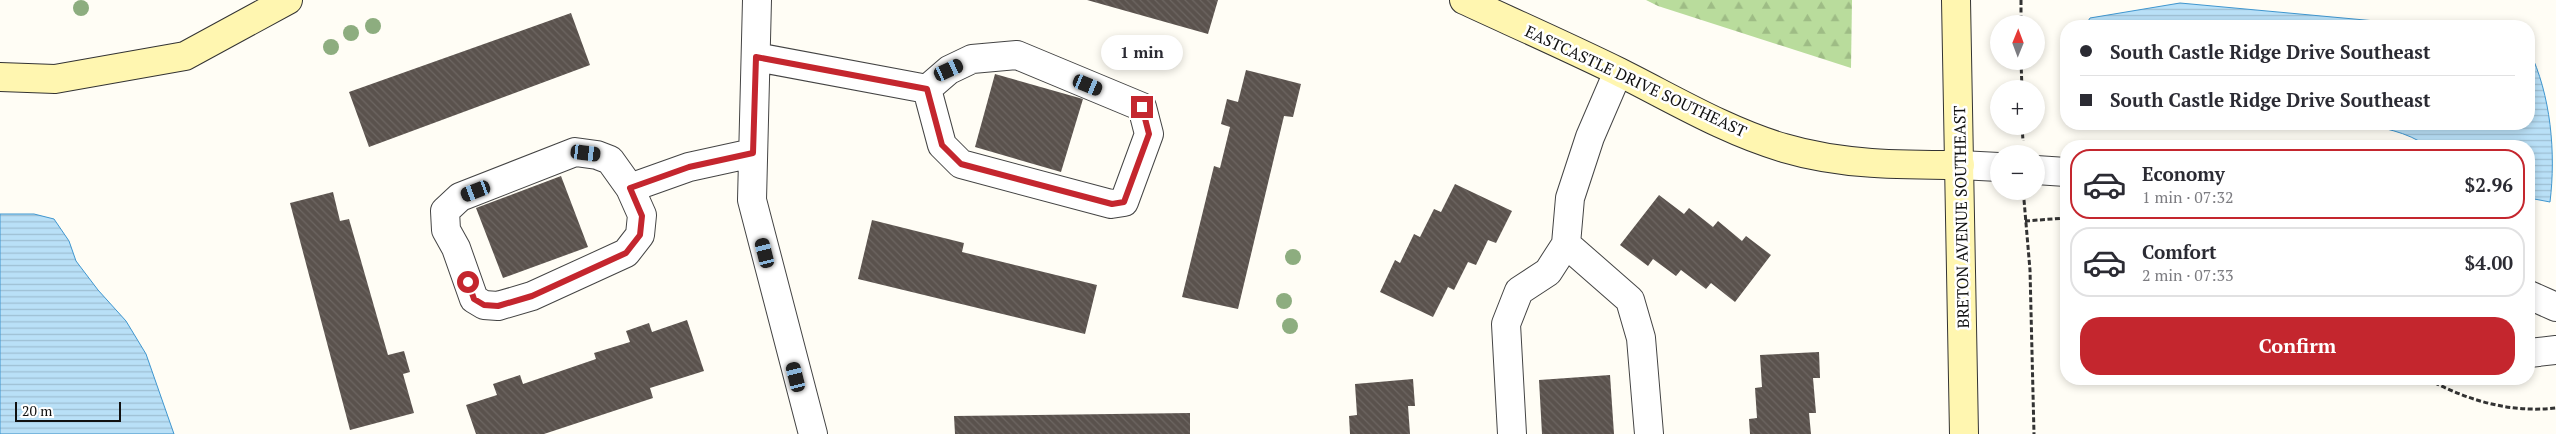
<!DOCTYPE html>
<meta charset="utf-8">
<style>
:root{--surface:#fff;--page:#f2f2f3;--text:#2b2b33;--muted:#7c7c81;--line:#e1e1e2;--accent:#c4262e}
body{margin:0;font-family:"PT Serif",serif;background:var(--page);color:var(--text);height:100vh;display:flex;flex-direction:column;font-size:19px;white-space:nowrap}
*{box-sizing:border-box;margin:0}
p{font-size:16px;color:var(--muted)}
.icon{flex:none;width:28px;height:28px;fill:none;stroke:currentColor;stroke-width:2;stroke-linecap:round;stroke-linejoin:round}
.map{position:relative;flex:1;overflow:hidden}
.drawer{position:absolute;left:2060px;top:140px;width:475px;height:245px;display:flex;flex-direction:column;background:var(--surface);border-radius:20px;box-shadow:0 2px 8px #0003}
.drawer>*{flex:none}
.hud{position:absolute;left:2060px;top:20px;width:475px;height:110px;border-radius:20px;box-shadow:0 2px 8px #0003;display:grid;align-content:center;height:110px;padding:0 20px;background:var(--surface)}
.needle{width:32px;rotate:1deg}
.controls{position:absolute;left:1990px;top:15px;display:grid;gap:10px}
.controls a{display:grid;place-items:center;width:55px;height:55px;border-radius:50%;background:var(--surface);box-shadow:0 2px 8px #0003;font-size:25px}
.scale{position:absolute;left:15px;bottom:12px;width:106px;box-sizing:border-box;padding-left:5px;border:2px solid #111;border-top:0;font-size:14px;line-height:18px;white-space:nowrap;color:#111;-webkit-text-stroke:4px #fff;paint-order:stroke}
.end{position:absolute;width:22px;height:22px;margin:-11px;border:6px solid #c4262e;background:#fff;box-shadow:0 0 0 2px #fff}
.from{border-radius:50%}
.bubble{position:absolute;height:35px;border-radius:18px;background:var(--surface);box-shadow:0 2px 8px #0003;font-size:16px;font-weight:700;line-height:35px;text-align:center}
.car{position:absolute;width:15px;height:30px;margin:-15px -8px;border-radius:6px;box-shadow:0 0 4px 1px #0007;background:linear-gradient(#222 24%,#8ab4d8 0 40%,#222 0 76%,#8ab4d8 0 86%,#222 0)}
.hud b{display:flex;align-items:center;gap:18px;height:48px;font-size:19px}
.hud b+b{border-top:1px solid var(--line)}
.hud i{width:12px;height:12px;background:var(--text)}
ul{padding:9px 0 0;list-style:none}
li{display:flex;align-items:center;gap:15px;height:70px;margin:0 10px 8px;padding:0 10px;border:2px solid var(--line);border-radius:20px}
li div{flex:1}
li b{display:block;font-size:19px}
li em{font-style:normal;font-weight:700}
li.selected{border-color:var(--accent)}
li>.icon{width:45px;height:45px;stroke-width:1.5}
.cta{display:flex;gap:10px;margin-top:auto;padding:10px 20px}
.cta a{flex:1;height:58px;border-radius:20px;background:var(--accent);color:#fff;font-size:20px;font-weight:700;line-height:58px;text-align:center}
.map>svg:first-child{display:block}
</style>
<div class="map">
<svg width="2556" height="434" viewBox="0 0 2556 434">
<defs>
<pattern id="forest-firs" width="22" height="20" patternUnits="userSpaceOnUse" patternTransform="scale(1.25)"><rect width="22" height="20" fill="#b9dc9c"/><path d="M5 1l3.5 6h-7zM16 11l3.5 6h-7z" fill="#9ebc85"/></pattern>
<pattern id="water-rules" width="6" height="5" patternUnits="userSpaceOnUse" patternTransform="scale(1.25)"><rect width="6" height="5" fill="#b9e0f7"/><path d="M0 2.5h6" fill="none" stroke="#9ebfd3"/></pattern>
<pattern id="building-back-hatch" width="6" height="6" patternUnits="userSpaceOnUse" patternTransform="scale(1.25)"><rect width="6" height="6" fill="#5a524d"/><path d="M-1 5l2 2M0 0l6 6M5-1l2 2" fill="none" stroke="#6d6662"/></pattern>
</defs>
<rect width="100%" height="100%" fill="#fffdf5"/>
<!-- forest -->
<path fill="url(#forest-firs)" d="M1646 0H1852L1851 68 1658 6Z"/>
<!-- water -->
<path fill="url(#water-rules)" stroke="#3f96cf" d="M2180 3 2430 26H2085L2090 18Z
M2529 50C2551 95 2556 153 2550 202L2529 198V146H2427C2407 132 2382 127 2357 124H2529Z
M0 214H34L54 219 69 241 76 261 98 290 126 321 146 354 174 434H0Z"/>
<!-- building -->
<path fill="url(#building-back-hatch)" d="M1087 0H1218L1208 34Z
M571 13 590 65 369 147 349 92Z
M1246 70 1301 84 1293 117 1284 116 1238 309 1182 297 1214 166 1220 168 1230 127 1221 124 1227 99 1238 102Z
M995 74 1083 99 1061 172 975 147Z
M561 176 588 247 503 278 476 208Z
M1455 184 1512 211 1496 243 1488 240 1476 265 1468 262 1454 290 1448 287 1433 317 1380 292 1395 260 1400 263 1414 234 1420 237 1434 209 1441 212Z
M333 192 340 221 349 219 388 355 404 351 410 372 403 374 414 413 350 430 290 203Z
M1659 195 1684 214 1689 208 1713 227 1718 221 1742 241 1746 236 1771 255 1735 302 1711 283 1706 289 1681 270 1676 276 1653 259 1648 266 1620 245Z
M872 220 964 243 962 252 1097 285 1085 334 858 279Z
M687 320 704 371 650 388 653 398 544 434H476L466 405 497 395 493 384 520 375 523 384 596 359 594 353 630 342 626 331 649 323 652 332Z
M1819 352 1820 378H1813L1816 413H1809L1811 434H1750L1749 419 1757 418 1755 388 1762 387 1760 355Z
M1610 375 1614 434H1542L1539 380Z
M1413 379 1415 406H1408L1410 434H1350L1349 416 1357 415 1355 384Z
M1190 413V434H955L954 416Z"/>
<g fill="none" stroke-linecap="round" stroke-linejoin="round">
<!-- street casing -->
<g stroke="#444" stroke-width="30">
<path id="street" d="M757 0 752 200 813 434
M756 57 927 89 949 70 972 59 1017 55 1142 107 1149 134 1124 202 1111 204 961 164 942 145 927 89
M1960 165 1999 167
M2036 170 2066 172
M630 188 642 215 640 235 626 253 532 296 498 306 484 305 474 299 456 248 446 230 445 211 460 197 575 152 597 155 610 160 630 188 689 167 753 153
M1566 244 1630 300 1641 338 1649 434
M2529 295 2556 307
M2529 353 2556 350
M1512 434 1506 324 1519 291 1548 272 1566 244 1570 198 1590 137 1618 72"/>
</g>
<!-- secondary casing -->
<g stroke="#333" stroke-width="30">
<path id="secondary" d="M1464 0C1516 24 1568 47 1619 72 1673 99 1726 131 1784 148 1841 165 1901 165 1960 165
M1956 0 1964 434
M0 77 55 79 185 56 288 0"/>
</g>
<!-- path -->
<path stroke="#333" stroke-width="3" stroke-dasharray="5 2.5" stroke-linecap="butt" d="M2021 0V24
M2021 61 2022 89
M2022 126 2023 141
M2024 200 2030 270 2034 434
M2025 221 2066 218
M2428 379C2468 401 2511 413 2556 408"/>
<!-- street -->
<use href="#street" stroke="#fff" stroke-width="28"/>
<!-- secondary -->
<use href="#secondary" stroke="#fff6b0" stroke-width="28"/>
</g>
<!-- trees -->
<g fill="#8dad7f">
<circle cx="81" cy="8" r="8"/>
<circle cx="373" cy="26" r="8"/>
<circle cx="351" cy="33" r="8"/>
<circle cx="331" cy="47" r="8"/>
<circle cx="1293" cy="257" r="8"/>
<circle cx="1284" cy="301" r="8"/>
<circle cx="1290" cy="326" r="8"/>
</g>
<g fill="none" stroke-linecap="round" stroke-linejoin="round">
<!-- route -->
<path stroke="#c4262e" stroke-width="6" d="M468 282 474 299 484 305 498 306 532 296 626 253 640 235 642 216 630 188 689 167 753 153 756 57 927 89 942 145 961 164 1112 204 1124 202 1149 134 1142 107"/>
</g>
<g text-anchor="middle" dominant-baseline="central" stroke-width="5" stroke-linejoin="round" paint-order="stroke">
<!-- street labels -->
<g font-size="16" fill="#111" stroke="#fff">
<text transform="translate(1636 81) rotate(25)">EASTCASTLE DRIVE SOUTHEAST</text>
<text transform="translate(1961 217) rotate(-91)">BRETON AVENUE SOUTHEAST</text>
</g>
</g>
</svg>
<div class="controls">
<a><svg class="needle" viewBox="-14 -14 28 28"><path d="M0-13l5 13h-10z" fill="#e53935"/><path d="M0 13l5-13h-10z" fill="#7c7c81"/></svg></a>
<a>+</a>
<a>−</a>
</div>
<div class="scale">20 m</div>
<i class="end from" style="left:468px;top:282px"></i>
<i class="end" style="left:1142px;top:107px"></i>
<div class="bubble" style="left:1101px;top:35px;width:82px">1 min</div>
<i class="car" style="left:949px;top:70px;rotate:65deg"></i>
<i class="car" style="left:1088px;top:85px;rotate:112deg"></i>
<i class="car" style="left:586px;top:153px;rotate:97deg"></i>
<i class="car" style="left:476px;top:191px;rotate:249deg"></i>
<i class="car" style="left:765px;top:253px;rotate:346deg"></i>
<i class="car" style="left:796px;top:377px;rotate:346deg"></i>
<div class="hud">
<b><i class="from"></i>South Castle Ridge Drive Southeast</b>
<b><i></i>South Castle Ridge Drive Southeast</b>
</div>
<section class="drawer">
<ul>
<li class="selected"><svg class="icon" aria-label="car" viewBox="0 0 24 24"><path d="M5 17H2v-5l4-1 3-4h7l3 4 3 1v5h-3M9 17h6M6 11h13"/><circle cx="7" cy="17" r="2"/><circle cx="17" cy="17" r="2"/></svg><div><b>Economy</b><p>1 min · 07:32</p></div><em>$2.96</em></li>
<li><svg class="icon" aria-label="car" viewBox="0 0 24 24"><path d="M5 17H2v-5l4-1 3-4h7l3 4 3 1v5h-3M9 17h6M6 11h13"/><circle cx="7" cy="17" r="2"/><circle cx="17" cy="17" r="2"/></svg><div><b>Comfort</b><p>2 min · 07:33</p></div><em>$4.00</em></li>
</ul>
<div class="cta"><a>Confirm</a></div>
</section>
</div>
